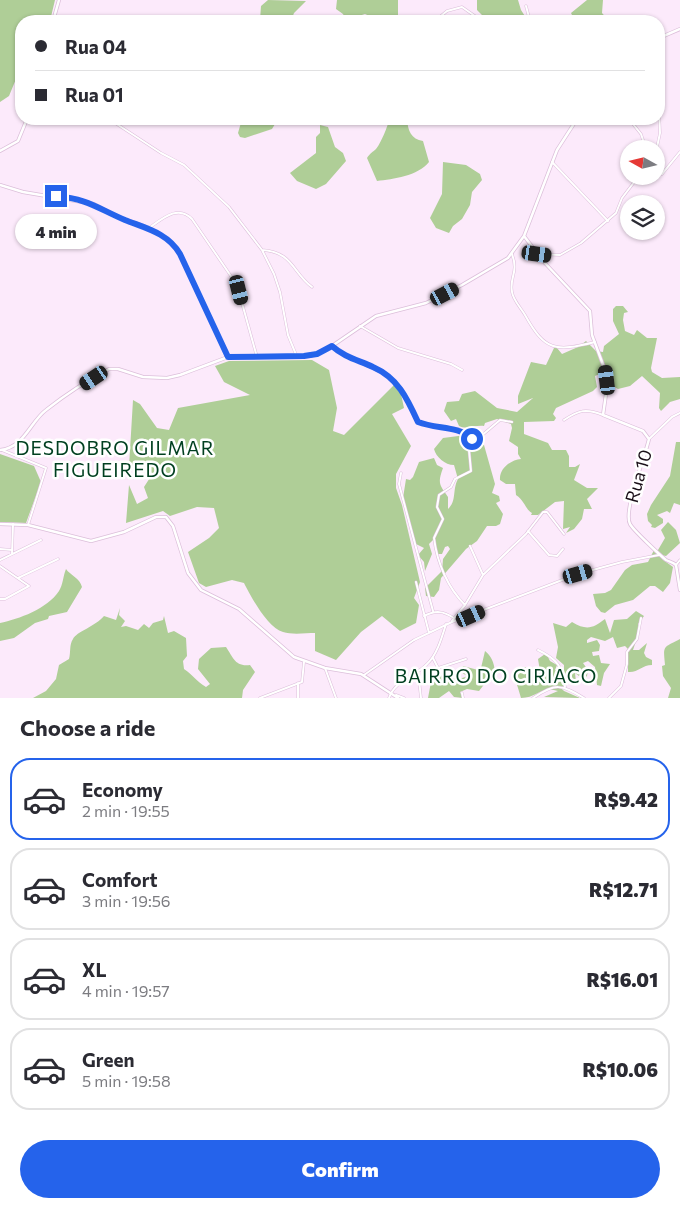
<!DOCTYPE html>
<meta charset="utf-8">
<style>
:root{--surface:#fff;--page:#f2f2f3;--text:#2b2b33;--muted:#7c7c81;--line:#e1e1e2;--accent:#2563eb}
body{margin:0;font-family:Commissioner,sans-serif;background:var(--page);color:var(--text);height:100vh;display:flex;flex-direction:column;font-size:19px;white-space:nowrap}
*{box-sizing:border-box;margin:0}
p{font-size:16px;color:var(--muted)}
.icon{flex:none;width:28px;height:28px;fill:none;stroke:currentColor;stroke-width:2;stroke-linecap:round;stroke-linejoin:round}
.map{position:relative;height:698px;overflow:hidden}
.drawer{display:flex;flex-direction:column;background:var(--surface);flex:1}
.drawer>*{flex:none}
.banner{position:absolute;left:15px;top:15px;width:650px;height:110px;border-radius:20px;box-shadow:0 1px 4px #0004;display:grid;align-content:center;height:110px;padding:0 20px;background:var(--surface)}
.needle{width:32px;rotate:278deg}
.fabs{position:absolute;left:620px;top:140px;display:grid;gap:10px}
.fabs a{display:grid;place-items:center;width:45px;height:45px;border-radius:50%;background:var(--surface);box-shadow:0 1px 4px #0004;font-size:25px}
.end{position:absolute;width:22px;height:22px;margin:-11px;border:6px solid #2563eb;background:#fff;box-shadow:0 0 0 2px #fff}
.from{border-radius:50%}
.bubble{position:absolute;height:35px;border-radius:18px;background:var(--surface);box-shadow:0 1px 4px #0004;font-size:16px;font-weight:800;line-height:35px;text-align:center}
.car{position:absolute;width:15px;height:30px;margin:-15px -8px;border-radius:6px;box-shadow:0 0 4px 1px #0007;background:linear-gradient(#222 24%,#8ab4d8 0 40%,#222 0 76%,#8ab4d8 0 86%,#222 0)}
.banner b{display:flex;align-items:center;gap:18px;height:48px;font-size:19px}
.banner b+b{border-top:1px solid var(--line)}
.banner i{width:12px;height:12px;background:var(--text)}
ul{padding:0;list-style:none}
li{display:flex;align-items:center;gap:15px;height:82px;margin:0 10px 8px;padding:0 10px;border:2px solid var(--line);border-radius:20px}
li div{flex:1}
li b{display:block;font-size:19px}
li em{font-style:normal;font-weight:800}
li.current{border-color:var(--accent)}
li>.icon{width:45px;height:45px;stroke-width:1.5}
h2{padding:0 20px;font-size:22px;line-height:60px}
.cta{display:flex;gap:10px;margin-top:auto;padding:10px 20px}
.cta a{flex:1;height:58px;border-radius:30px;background:var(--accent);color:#fff;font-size:20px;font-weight:800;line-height:58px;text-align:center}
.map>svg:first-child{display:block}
</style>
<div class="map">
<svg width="680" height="698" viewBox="0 0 680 698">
<rect width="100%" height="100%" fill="#fceafb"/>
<!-- green -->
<path fill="#afce97" d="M0 0H55L50 21H21V76L16 79 9 96 0 102Z
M268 0 306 1 294 13 291 21H268L265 18 260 20 261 6Z
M337 0H398V16L393 21H381L365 14 346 20 343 14 336 9Z
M477 0H518L521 10 528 21H488L477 10Z
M587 0H603L602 13 609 21H575L571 13Z
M242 119H251L250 125 257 119H278L272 129 245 138 240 137 238 133Z
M389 119H407C408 131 411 139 423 141L429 162C418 176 393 179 377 181L367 158C370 153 373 152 376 149 380 145 389 124 389 119Z
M320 125 328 127 335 147 343 153 346 161 326 184 316 189 297 181 290 173 316 153V137L320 133Z
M443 162 466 165 480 174 482 180 472 192 470 205 462 219 453 226 449 233 436 228 430 218 442 194Z
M616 306H623L628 312 624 313 623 320 625 331 634 335 637 330 647 338H657L651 368 652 372 662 378 680 377V399L670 402 661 411 659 408 660 393 642 376 630 386 618 389 608 383 602 373 595 376 597 387 593 391 556 408 553 414 556 418 554 421 524 422V434L548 443 552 450H566L569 456V467H575L580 464 574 480 587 488H598L587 499 592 509H584L582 519 574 529 566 533 570 527 563 529 564 501 555 502 538 515H531L532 513C525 509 525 501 516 495L515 484H506L500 480C499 468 511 460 521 459L518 454V447L509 441 512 428 511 424 497 419 485 423 484 426C474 425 467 430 459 426L456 419 451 421 444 411 447 402 459 401 462 394 475 391 497 408 517 412 533 398 518 404V396L531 362 546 365 554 348H557L562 354 578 347 586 341 596 351 603 352 604 346 619 334 613 321V309Z
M312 360 329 370 337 408 333 431 344 435 394 385 401 394 404 408 392 414 411 446 396 474V488L402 505 420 582 414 598 419 605 416 623 400 631 382 616 361 632 336 660 315 651V633C306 633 292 635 283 632 268 628 251 597 244 583L232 580 206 587 199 583 188 552 209 538 219 528 214 508 197 507 170 516 163 511 126 523 129 485 137 504 148 498 144 487 153 473 129 467 133 400 140 404 157 428 169 430 178 408 250 395 224 382 215 366 229 361Z
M466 435 484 445 495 484 492 493 499 496 500 501 496 503 503 514 500 524 496 526H487L477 541 466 549 441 578 439 590 434 597 426 596 425 588 442 571 443 559 450 549 448 546 445 547 442 554H438L433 540 429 544 432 554 425 571 424 562 418 555 424 548 416 544 413 539 403 498 406 479 410 480 413 477 419 462 434 458 437 465 443 468C437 484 440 485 448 497V509C457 501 452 490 458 479L454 465C445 465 436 457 434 449L443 438Z
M676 442H680V505L674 503 670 513 667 511 657 515 663 519V523L655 528 651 527 652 525 648 521 647 514 651 505 670 476Z
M0 454 34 466 41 482 26 523 0 522Z
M668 522 676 530 680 543 666 556 661 555 662 559 673 567 670 583 663 592 655 586H650L633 600 615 605 605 613 601 612 596 606 593 594 605 593 611 590 625 570 632 565 648 562 654 550H658L665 538 661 530Z
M66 569C70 575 80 578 82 587L67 612 49 616 48 619 35 623 14 638 0 641V623C19 619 47 609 59 591 63 585 63 576 66 569Z
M120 608 119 615 125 621 121 627 126 626 138 630 144 624 149 628 153 623 163 620 164 616 168 633 174 631 186 638 187 656 183 661 184 669C193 675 196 681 206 687L210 684 198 669 199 659 211 648 226 647C233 657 235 667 250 665L255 672 243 690 242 698H33L46 691 56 679 59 665 69 659C71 652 69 645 73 639 76 632 96 626 104 616L116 620Z
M636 611 644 616 638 624 639 632 633 650H639L647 643 644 653 646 657 652 660V665C642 665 638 673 628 672V649L625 646 617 648 613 637 605 641 591 637 587 640V643L597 640 600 645 599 651 592 652 593 656 599 655 601 663 610 664 604 673 601 686 597 685 595 667 588 661 583 663 588 670 587 676 583 679 575 673 576 682 567 683 561 688 564 691 580 698 544 697 558 691C541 686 537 698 521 698L515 678 525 667 531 672 540 671 538 659 545 654 547 655 550 661 557 665 555 670 564 671V665L556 658 558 647 553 623 566 627 572 622C587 631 593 628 605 619L610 633 614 620 627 619Z
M680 639V698H668L671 688 663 676 662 666 665 665C663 645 663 648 680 639Z
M485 651C493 657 498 671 492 681L486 675V682L479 691 467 689 460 692 463 698 454 697 449 691 439 698H428L431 682 436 674C445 676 457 682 467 676L461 672 463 666 478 670 481 668Z"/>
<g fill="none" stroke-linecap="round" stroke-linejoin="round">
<!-- minor casing -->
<g stroke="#dcbfda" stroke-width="3">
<path id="minor" d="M526 6 530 21
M435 21 447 11 462 7 482 21
M659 87 661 93 659 97
M109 119 161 153 184 165 229 207 262 250 274 274 280 292 288 335 297 357
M629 119 641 134 646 149
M656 152 660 133 659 111
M552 162 608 221
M656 172 662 174 680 152
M149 228C162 219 178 204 192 219L237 285 257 357
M262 250C293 252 292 272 312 287
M512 254C519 273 509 277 512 292 513 300 521 308 525 315 545 351 555 352 595 342
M537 254 560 255 581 243 616 213 622 198 635 181 648 176
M360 326 398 348 451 364 462 370
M332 346C350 362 374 365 393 380 408 392 408 411 420 423L459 429 472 437H480L500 420 512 422
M564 420C579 410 586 408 603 415
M649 439 672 417 680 413
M2 450 46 468 28 525
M401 473 399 484 433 611
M528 531 549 555 557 556 563 549
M470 546 483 575
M0 549 12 550
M12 554 13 524
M0 560 41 540
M676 565 680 560
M0 566 29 586 5 599H0
M18 578 58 559
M416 582 429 633
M465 605C448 588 437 563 434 538L443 519 437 507 439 495 451 487 455 479 471 471 469 450 472 437
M424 616C436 610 443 611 454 618
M452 621 465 605 483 575 526 534 543 512H547L564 534
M538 650C557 659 563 667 565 687
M433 658 438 668 466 659
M325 668 336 698
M418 671 421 698
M364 675 414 640 452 622 578 574 622 562 659 555
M462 693 463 698
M396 695 404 698
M260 698 302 682 304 662
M298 698V683
M389 698C395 680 415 677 427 664 437 655 442 637 446 624
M533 698C556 683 560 684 584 698
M609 698 621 686 627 664V652L637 639 641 618"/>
</g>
<!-- tertiary casing -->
<g stroke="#dcbfda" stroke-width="4">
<path id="tertiary" d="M53 21 59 0
M659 38 680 29
M0 151 18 141 27 119
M0 185 23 192 94 204 118 217 149 228 167 239 180 254 228 357
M524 236 543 261 590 311 592 335 605 370 607 387 603 415 643 431 649 439C645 457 623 511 630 524 633 530 661 556 666 560 670 562 673 562 676 565L680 590
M0 450C24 448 30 422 46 410 65 395 88 380 109 369H118L143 377 167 378 180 375 228 357 311 356 332 346 376 316 426 303 462 285 508 258 524 236 557 150 577 119
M0 524 28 525 91 541 124 532 156 517H166L173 526 188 573 201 590 239 609 294 657 325 668 361 674 398 698"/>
</g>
<!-- minor -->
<use href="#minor" stroke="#fff" stroke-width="2"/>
<!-- tertiary -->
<use href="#tertiary" stroke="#fff" stroke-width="2.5"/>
</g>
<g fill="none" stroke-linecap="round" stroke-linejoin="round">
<!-- route -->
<path stroke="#2563eb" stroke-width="6" d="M56 196C88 199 97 208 125 220 145 228 168 233 180 254L228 357 304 356 317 354 332 346C344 357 358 360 373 367 398 378 407 398 418 422 436 429 456 426 472 437V439"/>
</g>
<g text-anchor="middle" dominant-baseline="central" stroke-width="5" stroke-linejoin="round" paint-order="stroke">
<!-- street labels -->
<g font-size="18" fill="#1a1019" stroke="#fff">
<text transform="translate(638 476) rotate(-74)">Rua 10</text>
</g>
<!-- neighbourhood labels -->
<g font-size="19" letter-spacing="1" fill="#003f20" stroke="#fff">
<text x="115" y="447">DESDOBRO GILMAR<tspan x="115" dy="22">FIGUEIREDO</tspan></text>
<text x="496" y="675">BAIRRO DO CIRIACO</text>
</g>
</g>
</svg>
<div class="fabs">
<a><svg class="needle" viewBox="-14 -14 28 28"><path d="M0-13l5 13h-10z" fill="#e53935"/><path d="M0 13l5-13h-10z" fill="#7c7c81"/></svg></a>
<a><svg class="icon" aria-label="layers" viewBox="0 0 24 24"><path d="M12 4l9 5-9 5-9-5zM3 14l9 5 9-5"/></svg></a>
</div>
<i class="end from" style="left:472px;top:439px"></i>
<i class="end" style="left:56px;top:196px"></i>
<div class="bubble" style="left:15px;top:214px;width:82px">4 min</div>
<i class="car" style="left:537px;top:254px;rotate:98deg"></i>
<i class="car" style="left:239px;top:290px;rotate:166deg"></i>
<i class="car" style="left:445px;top:294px;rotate:62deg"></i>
<i class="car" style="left:94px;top:378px;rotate:236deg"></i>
<i class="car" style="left:607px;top:380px;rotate:353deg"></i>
<i class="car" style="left:578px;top:574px;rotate:74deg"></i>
<i class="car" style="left:471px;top:616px;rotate:66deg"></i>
<div class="banner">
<b><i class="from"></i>Rua 04</b>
<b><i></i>Rua 01</b>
</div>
</div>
<section class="drawer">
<h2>Choose a ride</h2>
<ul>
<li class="current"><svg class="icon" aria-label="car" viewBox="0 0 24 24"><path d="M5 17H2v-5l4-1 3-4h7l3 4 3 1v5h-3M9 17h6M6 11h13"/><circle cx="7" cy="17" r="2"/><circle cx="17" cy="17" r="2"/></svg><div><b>Economy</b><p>2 min · 19:55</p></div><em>R$9.42</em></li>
<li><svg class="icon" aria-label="car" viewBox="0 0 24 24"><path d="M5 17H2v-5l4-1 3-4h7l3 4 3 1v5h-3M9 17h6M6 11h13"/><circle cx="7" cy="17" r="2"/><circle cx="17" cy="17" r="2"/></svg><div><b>Comfort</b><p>3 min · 19:56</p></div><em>R$12.71</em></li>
<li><svg class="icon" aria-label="car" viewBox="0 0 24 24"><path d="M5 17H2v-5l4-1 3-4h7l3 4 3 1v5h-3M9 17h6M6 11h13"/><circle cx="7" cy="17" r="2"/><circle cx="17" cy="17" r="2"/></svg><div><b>XL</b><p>4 min · 19:57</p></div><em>R$16.01</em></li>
<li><svg class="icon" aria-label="car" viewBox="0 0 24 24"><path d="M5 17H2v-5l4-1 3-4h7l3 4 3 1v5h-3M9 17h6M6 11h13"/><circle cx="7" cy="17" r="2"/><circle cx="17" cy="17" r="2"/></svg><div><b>Green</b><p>5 min · 19:58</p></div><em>R$10.06</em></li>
</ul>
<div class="cta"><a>Confirm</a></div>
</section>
